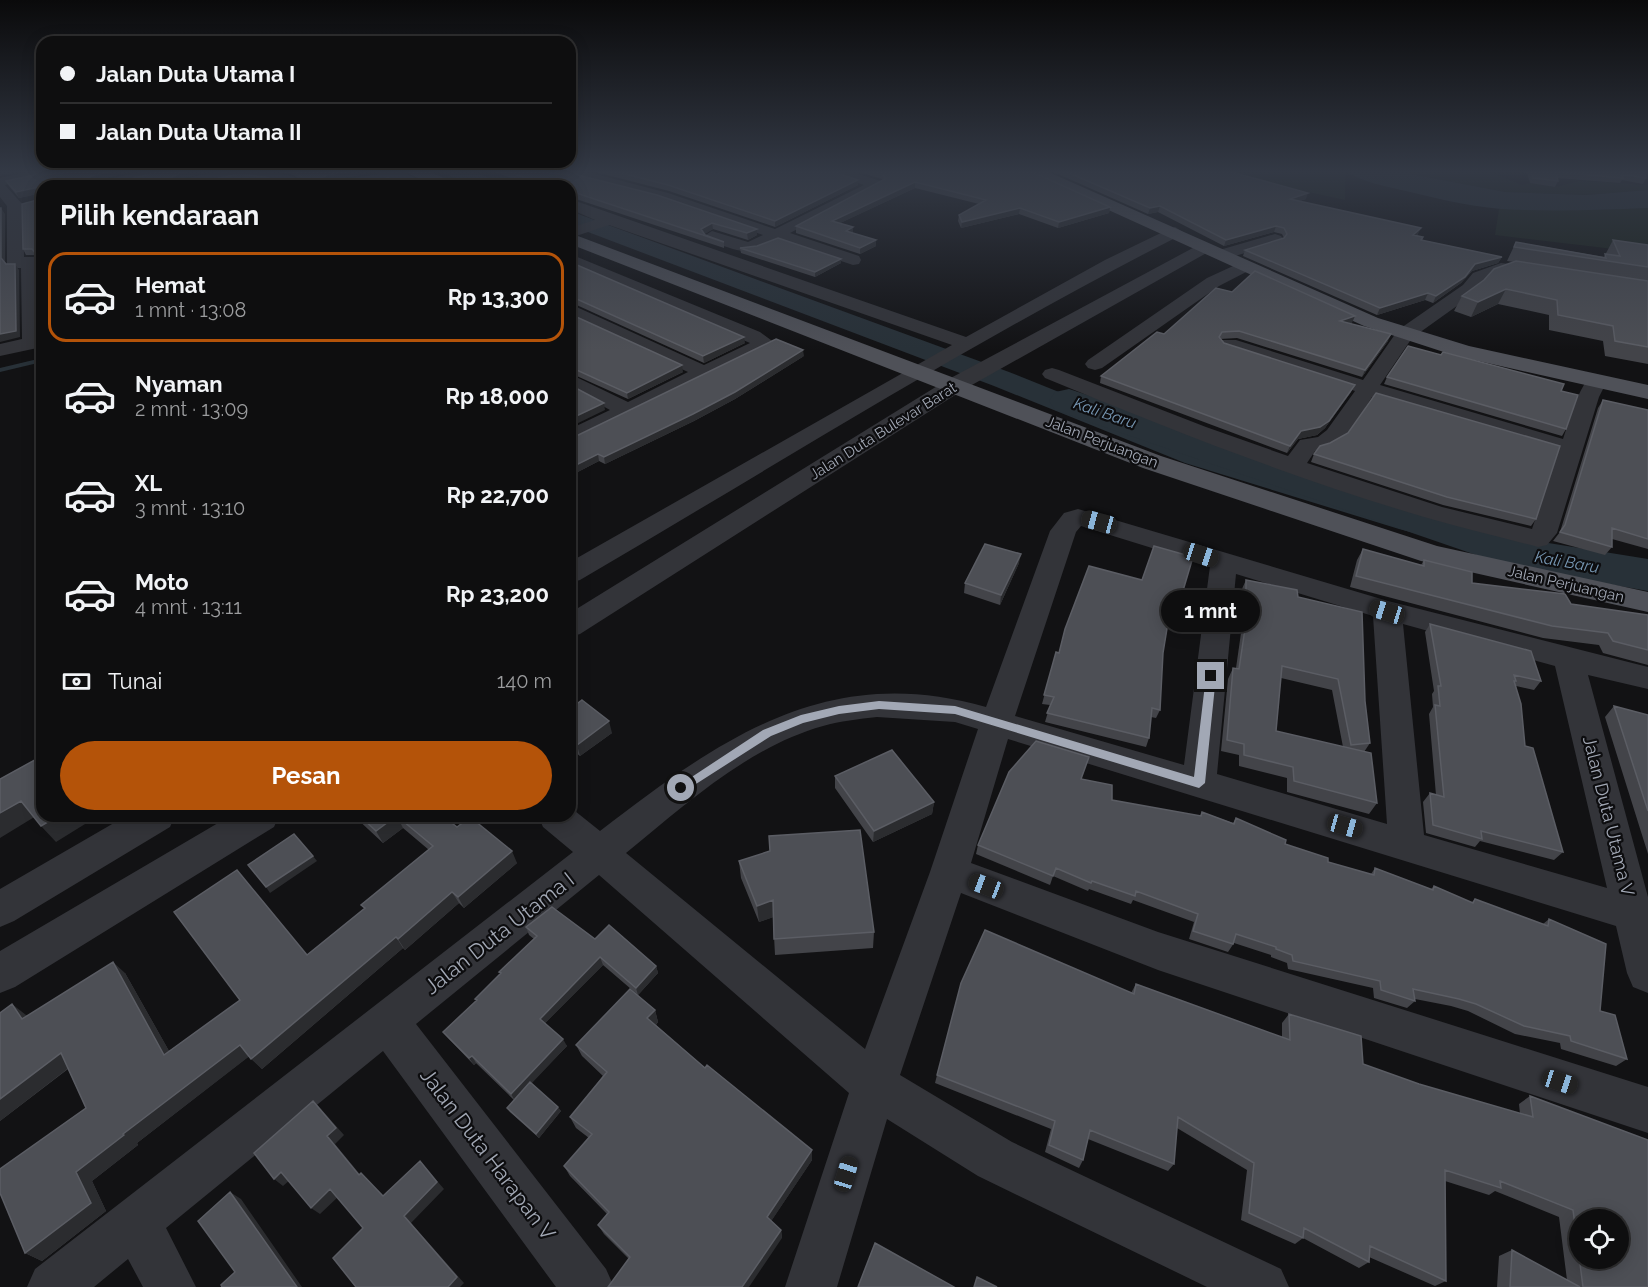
<!DOCTYPE html>
<html lang="id">
<meta charset="utf-8">
<style>
:root{--surface:#0e0e0f;--page:#1c1c1d;--text:#f1f3f6;--muted:#9b9c9e;--line:#2e2e2f;--accent:#b45309}
body{margin:0;font-family:Raleway,sans-serif;background:var(--page);color:var(--text);height:100vh;display:flex;flex-direction:column;font-size:22px;white-space:nowrap}
*{box-sizing:border-box;margin:0}
p{font-size:20px;color:var(--muted)}
.icon{flex:none;width:33px;height:33px;fill:none;stroke:currentColor;stroke-width:2;stroke-linecap:round;stroke-linejoin:round}
.map{position:relative;flex:1;overflow:hidden}
.sheet{position:absolute;left:36px;top:180px;width:540px;height:642px;display:flex;flex-direction:column;background:var(--surface);border-radius:18px;box-shadow:0 3px 15px #0003,0 0 0 2px var(--line)}
.sheet>*{flex:none}
.hud{position:absolute;left:36px;top:36px;width:540px;height:132px;border-radius:18px;box-shadow:0 3px 15px #0003,0 0 0 2px var(--line);display:grid;align-content:center;height:132px;padding:0 24px;background:var(--surface)}
.controls{position:absolute;left:1569px;top:1209px;display:grid;gap:12px}
.controls a{display:grid;place-items:center;width:60px;height:60px;border-radius:50%;background:var(--surface);box-shadow:0 3px 15px #0003,0 0 0 2px var(--line);font-size:30px}
.end{position:absolute;width:27px;height:27px;margin:-14px;border:8px solid #a2a8b5;background:#111;box-shadow:0 0 0 3px #111}
.from{border-radius:50%}
.bubble{position:absolute;height:42px;border-radius:21px;background:var(--surface);box-shadow:0 3px 15px #0003,0 0 0 2px var(--line);font-size:20px;font-weight:700;line-height:42px;text-align:center}
.car{position:absolute;width:18px;height:36px;margin:-18px -9px;border-radius:8px;box-shadow:0 0 4px 2px #0007;background:linear-gradient(#222 24%,#8ab4d8 0 40%,#222 0 76%,#8ab4d8 0 86%,#222 0)}
.hud b{display:flex;align-items:center;gap:21px;height:57px;font-size:22px}
.hud b+b{border-top:2px solid var(--line)}
.hud i{width:15px;height:15px;background:var(--text)}
ul{padding:0;list-style:none}
li{display:flex;align-items:center;gap:18px;height:90px;margin:0 12px 9px;padding:0 12px;border:3px solid transparent;border-radius:18px}
li div{flex:1}
li b{display:block;font-size:22px}
li em{font-style:normal;font-weight:700}
li.selected{border-color:var(--accent)}
li>.icon{width:54px;height:54px;stroke-width:1.5}
h2{padding:0 24px;font-size:27px;line-height:72px}
.pay{display:flex;align-items:center;gap:15px;height:66px;padding:0 24px;font-size:22px}
.pay p{margin-inline-start:auto}
.cta{display:flex;gap:12px;margin-top:auto;padding:12px 24px}
.cta a{flex:1;height:69px;border-radius:36px;background:var(--accent);color:#fff;font-size:24px;font-weight:700;line-height:69px;text-align:center}
.map>svg:first-child{display:block}
</style>
<div class="map">
<svg width="1648" height="1287" viewBox="0 0 1648 1287">
<rect width="100%" height="100%" fill="#121214"/>
<!-- green -->
<path fill="#1a221b" d="M1209 170H1345V200Z
M1402 170H1485L1522 185 1530 183 1555 187 1580 181 1648 185V190L1586 195 1505 192 1416 175Z
M1648 208V253L1495 235 1499 209 1593 210Z"/>
<!-- water -->
<path fill="#283138" d="M435 170H468L511 186H476Z
M1346 170H1402L1416 175 1505 192 1586 195 1648 190V208C1599 210 1550 212 1501 209 1466 206 1431 197 1397 189 1381 185 1358 181 1346 170Z
M570 211 1009 372 1196 447 1401 519 1529 556 1648 572V588L1527 563 1399 529 1185 463 994 386 588 232 570 225Z"/>
<g fill="none" stroke-linecap="round" stroke-linejoin="round">
<!-- stream -->
<path fill="#283138" fill-rule="evenodd" d="M42 358V362L0 372V368Z"/>
<!-- river -->
<path fill="#283138" fill-rule="evenodd" d="M1069 389 1536 541 1648 559V591L1511 567 1055 410 1049 401 1055 392Z"/>
<!-- street -->
<path fill="#333439" fill-rule="evenodd" d="M36 170H61L59 173 5 185 23 205 24 257H35L38 261 42 347 0 356V344L22 339 21 268H10L7 264V206L0 197V178Z
M147 170H170L168 173 116 186H92L94 183Z
M232 170C253 170 293 170 308 186H288L268 180 241 177 196 186H173C182 177 218 171 232 170Z
M375 170 403 172 430 186H410L394 180 356 186H322L329 182 379 174Z
M557 170H580L668 193 775 229 864 185 840 177 838 174 840 171 862 170 858 174 881 181 883 184 790 233 859 256 861 260 859 264 853 265 778 240C744 257 740 252 706 239L704 236 712 231 748 242 763 235 658 199 559 173Z
M570 199 966 337 1105 260 1169 229 1175 227 1183 232 1181 235C976 339 778 464 580 580L570 583V562L952 345 609 225 570 238V228L595 220 570 209Z
M1275 234 1281 236 1283 239 1281 242 1222 260 1214 255 1216 251Z
M1204 242 1212 247 1210 251 963 390 580 634 570 637V613L947 380Z
M570 254 760 332 775 343 772 347 570 445V429L610 410 570 388V374L628 402 688 372 570 317V304L704 365 750 343 570 265Z
M1244 261 1250 262 1253 266 1250 270 1219 286 1102 368 1095 370 1088 368 1085 364 1088 360 1207 278Z
M1501 263 1537 267 1540 271 1537 275 1503 273 1485 281 1475 293 1412 338 1380 385 1563 439C1570 418 1576 395 1589 377L1596 375 1603 377 1607 381 1599 397 1557 533 1547 545 1538 547C1500 537 1461 528 1424 517 1295 479 1169 429 1045 378L1042 374 1045 370 1052 368 1059 370 1206 427 1288 456 1300 440 1318 437 1327 430 1355 391 1222 348 1219 344 1222 340H1236L1363 380 1398 330 1463 285 1473 273ZM1372 397 1558 452 1532 529 1442 507 1307 463 1315 451C1347 447 1356 421 1372 397Z
M1078 509 1388 601 1648 667V689L1588 675 1648 897V993L1633 987 1627 973 1616 926 1008 739 971 863 1158 932 1648 1087V1133L1158 970 961 893 900 1075 1012 1142 1281 1269 1289 1287H1207L978 1176 887 1119 837 1287H785L849 1093 599 875 416 1024 606 1269 614 1287H556L383 1051 166 1228 196 1287H143L128 1259 94 1287H27L35 1269 573 852 543 827 538 816H570V807L600 831C720 739 827 661 986 707L1050 531 1064 513ZM1081 526 1210 566 1184 765 1015 716 1076 532ZM1236 574 1373 616 1387 824 1217 774ZM1403 624 1555 666 1607 888 1424 835ZM877 717 955 722 978 729 930 872 865 1049 626 853C685 805 748 747 823 726 840 721 859 719 877 717Z
M126 816H175L170 827 14 921 0 927V889Z
M230 816H279L274 827 15 987 0 993V951Z"/>
<!-- primary -->
<path fill="#4f5158" fill-rule="evenodd" d="M404 170H425L456 183 458 186H436L407 173Z
M1024 170H1044L1378 318 1469 346 1648 385V399L1456 356 1364 326 1027 173Z
M570 233 1161 456 1437 546 1648 592V612L1421 561 1143 468 570 244Z"/>
</g>
<!-- wall -->
<path fill="#434449" fill-rule="evenodd" d="M57 170H138L93 181 114 183 166 170H219L183 178 175 182 306 183 293 175 268 170H365L366 174 329 180 324 182 410 186H42V337L40 333 37 257 35 255H26L23 249 41 199V193L19 198 9 186 6 181Z
M489 170H558L757 235 748 240 713 229 704 234 724 242V248L570 197V186H534Z
M588 170H701L717 174 728 170H839L838 171 839 174 858 180V185L775 227 669 191Z
M862 170H1028L1110 207 1109 213 1058 228 1019 214 961 228 958 221 959 215 979 204 915 188 840 223 853 233 876 240V246L860 254 796 233V226L883 180 882 179 862 173Z
M1049 170H1224L1306 199 1299 201 1418 234 1416 236 1423 237 1422 240 1502 257 1498 263 1472 271 1461 283 1433 303 1425 300 1377 315 1243 256 1245 250 1284 238 1282 234 1274 232 1224 246 1158 212 1148 214Z
M1512 170H1645L1646 178 1643 184 1622 180 1620 183 1557 178 1558 181 1555 187 1530 183 1527 173Z
M1613 240 1648 245V364L1605 356 1603 341 1549 330V315L1498 304 1471 317 1454 311 1462 296 1514 262 1507 261 1516 242 1604 257Z
M757 246 841 259V263L815 277 741 253 740 248Z
M570 262 745 343 704 363 570 302Z
M570 314 683 372 628 399 570 373Z
M1352 323 1350 324 1388 341 1362 377 1237 338 1220 339 1224 343 1351 392 1325 428 1317 435 1298 439 1287 453 1100 383 1101 376 1164 334Z
M804 356 735 399 694 421 605 464 599 461 570 476V439Z
M1387 377 1561 391 1566 429 1562 436 1384 384Z
M1603 400 1648 410V549L1612 539V547L1605 555 1553 541 1560 532 1598 408Z
M1348 433 1536 519 1531 526 1443 505 1311 462 1314 454Z
M1363 549 1421 565 1424 560 1472 583 1571 604 1648 615V665L1603 653 1599 645 1543 638 1350 587 1357 560Z
M1019 563 1000 605 964 593 965 583Z
M1089 566 1182 594 1179 603 1172 601 1163 653 1160 710 1156 718 1151 717 1149 738 1146 747 1045 722 1050 705 1042 704 1056 652 1059 653Z
M1246 580 1298 597 1365 701 1370 743 1364 752 1377 803 1369 814 1287 792V778L1239 766V755L1221 751 1228 679 1233 668H1236L1241 633V591ZM1281 678 1332 690 1343 747 1276 731Z
M1430 624 1541 681 1534 690 1516 686 1525 746 1563 852 1554 860 1480 841 1475 847 1426 833 1423 802 1430 793 1436 795 1429 714 1433 707 1432 694 1434 691 1425 632Z
M1614 706 1648 715V854L1605 717Z
M570 709 612 733 580 756 570 748Z
M835 776 934 802 932 814 873 842 835 788Z
M1082 779 1112 800 1200 816 1202 812 1233 823 1236 818 1285 844 1328 862 1371 874 1375 868 1431 889 1434 886 1471 903 1475 899 1543 924 1549 919 1627 1059 1616 1066 1561 1049 1560 1043 1515 1034 1468 1011 1451 1006 1415 999V1001L1407 1008 1374 998 1373 988 1288 969 1287 963 1271 957V955L1234 943 1228 952 1189 939 1194 922 1133 900 1131 904 1089 889 1088 891 1053 876 1050 885 976 854 978 845Z
M354 816H443L457 827 517 863 464 908 459 903 405 950 403 948 262 1069 249 1056 137 1143 138 1145 92 1181 106 1211 42 1261 25 1253 86 1108 68 1069 0 1121V1013L26 1015 27 1016 125 973 169 1051 307 955 364 909 361 905 429 850 403 828 383 843Z
M739 861 874 932 873 948 775 955 773 917 759 922 741 878Z
M526 927 595 939 656 966 658 973 638 995 603 965 545 1023 567 1046 531 1083 561 1111 539 1138 510 1112 507 1108 514 1100 476 1063 474 1065 448 1038 443 1032 477 1001 475 999 501 974 499 972 534 939 529 935Z
M1136 984 1282 1038V1023L1289 1014 1363 1064 1419 1084 1520 1114 1519 1104 1530 1096 1648 1287H1497L1499 1256 1512 1250 1567 1280 1559 1217 1495 1191 1489 1195 1445 1181 1446 1281 1435 1286 1369 1257V1262L1359 1268 1303 1238 1295 1244 1241 1220 1247 1170 1177 1128 1174 1164 1168 1171 1088 1139 1083 1160 1079 1168 1045 1152 1051 1129 935 1083 937 1075 1131 993Z
M655 1010 658 1022 656 1025 705 1068 812 1150V1160L771 1221 781 1230 782 1238 629 1259 604 1234 598 1225 607 1214 570 1176 564 1166 589 1138 576 1128 570 1117 603 1076 582 1056 576 1045Z"/>
<!-- shaded-wall -->
<path fill="#2b2c2f" d="M0 170H27L0 176Z
M114 170H138L93 181 90 186 87 181 91 176Z
M193 170H219L183 178 172 184 169 182V179L181 172Z
M356 170H365L366 174 329 180 321 184 318 182 319 179 327 175Z
M858 180V185L775 227V221Z
M915 182V188L832 227V221Z
M39 187 42 193 19 198 16 192Z
M1308 193 1306 199 1288 205 1290 199Z
M1160 206 1158 212 1148 214 1150 208Z
M1110 207 1109 213 1058 228 1059 222Z
M1 208 5 214V264L1 258Z
M1020 208 1019 214 961 228 962 222Z
M712 223 713 229 702 236 701 229Z
M1276 226 1274 232 1224 246 1226 240Z
M853 227V233L846 231Z
M1421 228 1418 234 1410 241 1413 235Z
M757 229V235L748 240 747 233Z
M876 240V246L860 254V248Z
M1502 257 1498 263 1472 271 1461 283 1433 303 1436 296 1475 264Z
M841 259V263L815 277V272Z
M15 264 19 270 20 337 0 342V334Z
M1506 289 1498 304 1471 317 1478 302Z
M1428 293 1425 300 1377 315 1380 308Z
M1355 316 1352 323 1337 328 1340 321Z
M1391 334 1388 341 1362 377 1365 370Z
M744 337 745 343 704 363 703 356Z
M803 350 804 356 735 399 694 421 605 464 604 457Z
M682 365 683 372 628 399 627 393Z
M1355 385 1351 392 1325 428 1317 435 1298 439 1287 453 1290 446 1301 431Z
M604 403 605 410 570 427V419Z
M598 454 599 461 570 476V468Z
M1021 554 1019 563 1000 605 1001 595Z
M609 721 612 733 580 756 577 745Z
M21 801 36 816 0 838V813Z
M934 802 932 814 873 842 874 831Z
M58 816H98L56 842 41 826Z
M397 816 403 828 383 843 376 831Z
M512 851 517 863 464 908 458 897Z
M313 856 317 861 270 893 266 887Z
M452 892 459 903 405 950 398 939Z
M773 900 774 917 759 922 757 906Z
M396 937 403 948 262 1069 251 1059Z
M600 957 603 965 543 1025 540 1019Z
M113 962 125 973 177 1065 164 1055Z
M656 966 658 973 638 995 636 988Z
M12 1004 26 1015 37 1030 22 1019Z
M655 1010 658 1022 651 1030 647 1018Z
M563 1039 567 1046 515 1101 511 1094Z
M240 1045 251 1055 137 1143 138 1145 92 1181 106 1211 42 1261 25 1253 76 1172 123 1134Z
M61 1053 75 1063 0 1121V1099Z
M472 1056 476 1063 474 1065 469 1058Z
M313 1101 321 1109 344 1135 335 1144 367 1183 359 1175 327 1136Z
M558 1107 561 1111 539 1138 536 1134Z
M812 1150V1160L768 1226 767 1217Z
M420 1161 444 1189 411 1223 464 1283 460 1287H448L404 1216Z
M281 1172 291 1179 283 1186 274 1179Z
M330 1189 339 1196 320 1214 311 1208Z
M230 1192 241 1199 302 1287H297Z
M781 1230 782 1238 749 1287H742Z"/>
<!-- building -->
<path fill="#4d4f55" stroke="#5b5d64" stroke-width="1.5" fill-rule="evenodd" d="M57 170H114L91 176 87 181 114 183 166 170H193L181 172 169 179V182L194 183 239 174 265 177 286 183H306L308 181 292 170H356L327 175 319 179 318 182 354 183 388 178 410 186H42V333H40L37 255 32 249H23L22 204 41 199V190L39 187 16 192 6 181Z
M503 170H558L657 195 757 229 747 233 712 223 701 229 705 235 724 242 570 191V186H548Z
M609 170H701L717 174 728 170H838L839 174 858 180 775 221 668 185Z
M871 170H1028L1110 207 1059 222 1020 208 962 222 959 215 986 200 915 182 832 221 853 227 846 231 876 240 860 248 796 226 885 179 882 173Z
M1062 170H1224L1308 193 1290 199 1421 228 1413 235 1423 237 1421 240 1502 257 1475 264 1465 277 1436 296 1428 293 1380 308 1245 250 1284 238 1287 234 1284 228 1276 226 1226 240 1160 206 1150 208Z
M1531 170H1645L1646 178 1620 174 1623 178 1556 172 1558 181 1533 178Z
M0 208H1V258L6 264H15L16 331 0 334Z
M778 238 841 259 815 272 740 248 757 246Z
M1613 240 1648 245V267L1514 247 1516 242 1606 258 1605 254 1620 256Z
M1516 261 1648 281V347L1615 341 1613 326 1558 315 1557 300 1506 289 1478 302 1462 296 1484 280 1494 269Z
M570 262 744 337 703 356 570 296Z
M1255 271 1355 316 1340 321 1391 334 1365 370 1239 331 1222 332 1219 337 1224 343 1355 385 1329 421 1320 427 1301 431 1290 446 1101 376 1157 332 1164 334 1216 288 1232 292Z
M570 314 682 365 627 393 570 367Z
M776 339 803 350 735 392 693 414 604 457 598 454 570 468V439Z
M1408 346 1441 355 1443 352 1564 384 1561 391 1578 395 1566 429 1387 377Z
M570 385 604 403 570 419Z
M1376 393 1560 446 1536 519 1447 497 1314 454 1320 446 1330 443 1348 433Z
M1603 400 1648 410V539L1612 528V547L1560 532 1565 525Z
M985 544 1021 554 1001 595 965 583Z
M1154 546 1193 557 1182 594 1173 592 1163 653 1160 710 1152 708 1149 738 1047 713 1054 697 1044 695 1056 652 1059 653 1065 629 1089 566 1142 580Z
M1363 549 1424 566V560L1472 572V583L1565 594 1571 604 1648 615V650L1613 641 1608 633 1552 626 1356 576Z
M1246 580 1297 590 1298 597 1362 612 1365 701 1370 743 1351 745 1338 679 1282 666 1276 731 1371 753 1377 803 1294 781 1293 767 1244 755V744L1227 740 1233 668 1239 669 1246 622Z
M1430 624 1531 651 1541 681 1514 675 1516 681H1514L1521 704 1525 746 1533 748 1563 852 1481 831 1482 839 1433 825 1430 793 1444 797 1435 705 1440 706 1438 686H1441Z
M582 700 609 721 577 745 570 739V709Z
M1614 706 1648 715V811Z
M1036 741 1089 757 1081 779 1112 785V800L1201 816 1202 812 1234 824 1236 818 1286 840 1285 844 1328 858V862L1374 875 1375 868 1433 890 1434 886 1473 903 1475 899 1548 926 1549 919 1606 944 1600 1011 1615 1015 1627 1059 1571 1041 1570 1036 1524 1026 1476 1004 1459 999 1413 989 1415 1001 1381 990 1380 981 1293 961 1292 955 1276 949V947L1236 934 1233 944 1193 931 1198 914 1136 891 1135 896 1092 881 1091 883 1056 868 1053 876 978 845 1009 772Z
M892 750 934 802 874 831 835 776Z
M42 756V816H58L41 826 21 801 0 813V779Z
M360 816H396L376 831Z
M397 816H443L457 827 470 817 512 851 458 897 452 892 398 939 396 937 251 1059 240 1045 123 1134 124 1135 76 1172 91 1203 25 1253 0 1193V1169L86 1108 61 1053 0 1099V1013L12 1004 22 1019 113 962 164 1055 240 1000 174 912 237 870 307 955 365 908 361 905 433 846Z
M860 830 874 932 774 939 773 900 757 906 739 861 770 851 769 836Z
M294 834 313 856 266 887 248 865Z
M552 907 595 939 609 925 656 966 636 988 600 957 540 1019 563 1039 511 1094 472 1056 469 1058 443 1032 477 1000 475 999 501 973 499 972 537 936 526 927Z
M985 930 1134 994 1136 984 1290 1040 1289 1014 1361 1036 1363 1064 1419 1084 1533 1117 1530 1096 1648 1140V1287H1583L1573 1210 1500 1181 1501 1188 1445 1170 1446 1281 1370 1246 1369 1262 1304 1228 1303 1238 1249 1213 1254 1163 1178 1117 1174 1164 1090 1130 1083 1160 1049 1145 1055 1121 937 1075 961 983ZM1580 1220H1618V1258H1580Z
M630 989 655 1010 647 1018 705 1068 707 1065 812 1150 767 1217 781 1230 742 1287H608L630 1257 598 1225 609 1212 564 1166 592 1134 570 1117 607 1072 576 1045Z
M530 1082 558 1107 536 1134 507 1108Z
M313 1101 336 1128 327 1136 359 1175 361 1173 383 1196 420 1161 437 1182 404 1216 457 1277 448 1287H356L333 1258 363 1228 330 1189 311 1208 281 1172 274 1179 254 1153Z
M230 1192 297 1287H222L221 1285 235 1272 198 1221Z
M875 1243 954 1287H858Z
M1512 1250 1580 1287H1510Z
M977 1277 997 1287H974Z"/>
<!-- sky -->
<linearGradient id="sky" x2="0" y2="1"><stop stop-color="#0a0a0b"/><stop offset="0.49" stop-color="#333945"/><stop offset="1" stop-color="#333945" stop-opacity="0"/></linearGradient>
<rect width="1648" height="350" fill="url(#sky)"/>
<!-- route -->
<path fill="#a2a8b5" d="M1211 673 1216 676 1205 783 1199 788 955 714 879 709 839 714 803 723 771 736 685 791H677L675 788 763 730 801 715 839 706 879 701 955 706 1194 777 1206 676Z"/>
<g text-anchor="middle" dominant-baseline="central" stroke-width="4.5" stroke-linejoin="round" paint-order="stroke">
<!-- far-street labels -->
<g font-size="15" fill="#a2a8b5" stroke="#0d0d0f">
<text transform="translate(883 431) rotate(-32)">Jalan Duta Bulevar Barat</text>
<text transform="translate(1102 442) rotate(21)">Jalan Perjuangan</text>
<text transform="translate(1566 584) rotate(13)">Jalan Perjuangan</text>
</g>
<!-- far-water labels -->
<g font-size="16" font-style="italic" fill="#7797b3" stroke="#0d0d0f">
<text transform="translate(1105 413) rotate(19)">Kali Baru</text>
<text transform="translate(1567 562) rotate(10)">Kali Baru</text>
</g>
<!-- street labels -->
<g font-size="18" fill="#a2a8b5" stroke="#0d0d0f">
<text transform="translate(1609 816) rotate(76)">Jalan Duta Utama V</text>
</g>
<!-- near-street labels -->
<g font-size="21" fill="#a2a8b5" stroke="#0d0d0f">
<text transform="translate(499 933) rotate(-38)">Jalan Duta Utama I</text>
<text transform="translate(488 1154) rotate(53)">Jalan Duta Harapan V</text>
</g>
</g>
</svg>
<div class="controls">
<a><svg class="icon" aria-label="locate" viewBox="0 0 24 24"><circle cx="12" cy="12" r="6"/><path d="M12 2v4M12 18v4M2 12h4M18 12h4"/></svg></a>
</div>
<i class="end from" style="left:681px;top:788px"></i>
<i class="end" style="left:1211px;top:676px"></i>
<div class="bubble" style="left:1161px;top:590px;width:99px">1 mnt</div>
<i class="car" style="left:1099px;top:522px;rotate:285deg"></i>
<i class="car" style="left:1201px;top:555px;rotate:108deg"></i>
<i class="car" style="left:1387px;top:612px;rotate:287deg"></i>
<i class="car" style="left:1345px;top:826px;rotate:106deg"></i>
<i class="car" style="left:986px;top:886px;rotate:291deg"></i>
<i class="car" style="left:1560px;top:1082px;rotate:108deg"></i>
<i class="car" style="left:846px;top:1174px;rotate:17deg"></i>
<div class="hud">
<b><i class="from"></i>Jalan Duta Utama I</b>
<b><i></i>Jalan Duta Utama II</b>
</div>
<section class="sheet">
<h2>Pilih kendaraan</h2>
<ul>
<li class="selected"><svg class="icon" aria-label="car" viewBox="0 0 24 24"><path d="M5 17H2v-5l4-1 3-4h7l3 4 3 1v5h-3M9 17h6M6 11h13"/><circle cx="7" cy="17" r="2"/><circle cx="17" cy="17" r="2"/></svg><div><b>Hemat</b><p>1 mnt · 13:08</p></div><em>Rp 13,300</em></li>
<li><svg class="icon" aria-label="car" viewBox="0 0 24 24"><path d="M5 17H2v-5l4-1 3-4h7l3 4 3 1v5h-3M9 17h6M6 11h13"/><circle cx="7" cy="17" r="2"/><circle cx="17" cy="17" r="2"/></svg><div><b>Nyaman</b><p>2 mnt · 13:09</p></div><em>Rp 18,000</em></li>
<li><svg class="icon" aria-label="car" viewBox="0 0 24 24"><path d="M5 17H2v-5l4-1 3-4h7l3 4 3 1v5h-3M9 17h6M6 11h13"/><circle cx="7" cy="17" r="2"/><circle cx="17" cy="17" r="2"/></svg><div><b>XL</b><p>3 mnt · 13:10</p></div><em>Rp 22,700</em></li>
<li><svg class="icon" aria-label="car" viewBox="0 0 24 24"><path d="M5 17H2v-5l4-1 3-4h7l3 4 3 1v5h-3M9 17h6M6 11h13"/><circle cx="7" cy="17" r="2"/><circle cx="17" cy="17" r="2"/></svg><div><b>Moto</b><p>4 mnt · 13:11</p></div><em>Rp 23,200</em></li>
</ul>
<div class="pay"><svg class="icon" aria-label="cash" viewBox="0 0 24 24"><path d="M3 7h18v10H3z"/><circle cx="12" cy="12" r="2"/></svg>Tunai<p>140 m</p></div>
<div class="cta"><a>Pesan</a></div>
</section>
</div>
